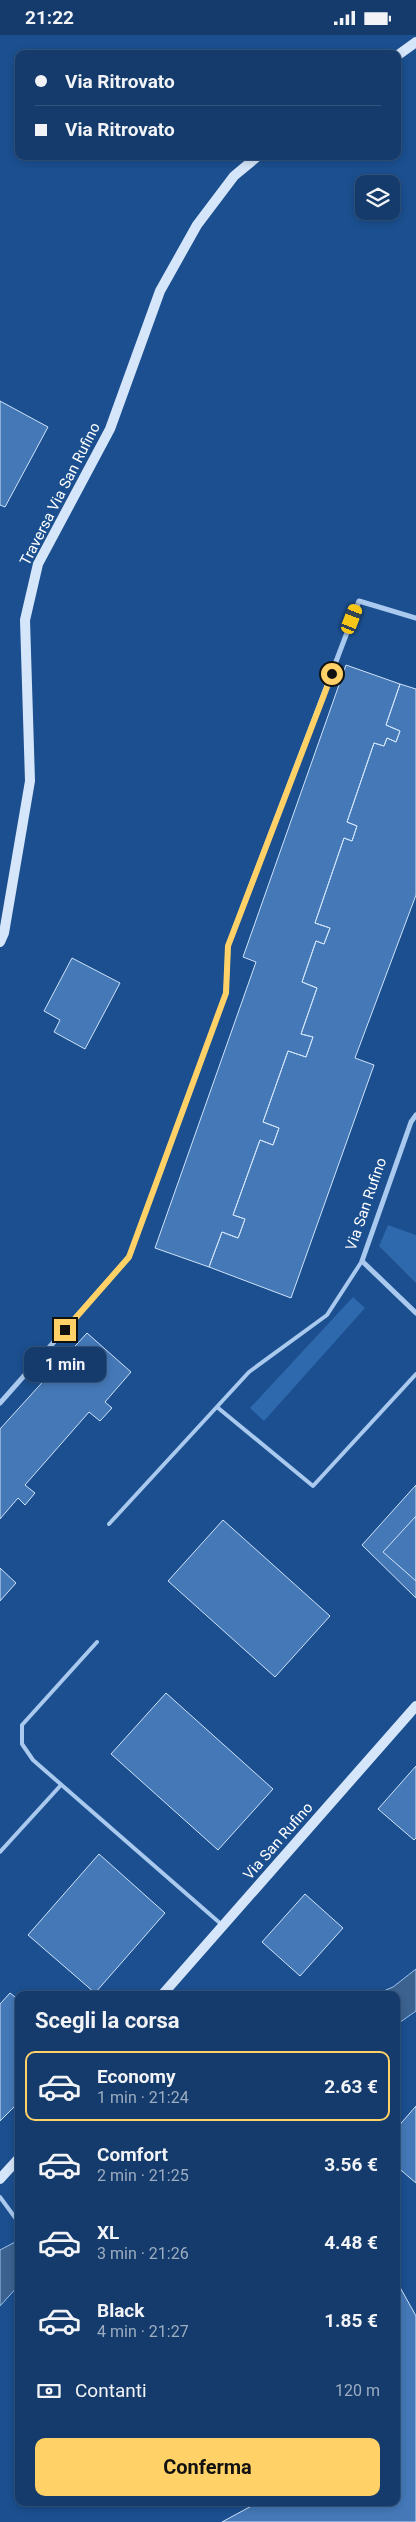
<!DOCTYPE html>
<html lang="it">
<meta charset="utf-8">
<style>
:root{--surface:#143b6b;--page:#1d4271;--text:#f1f3f6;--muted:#9dadc1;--line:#33557e;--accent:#ffd166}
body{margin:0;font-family:Roboto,sans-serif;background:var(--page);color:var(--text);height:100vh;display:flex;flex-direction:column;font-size:19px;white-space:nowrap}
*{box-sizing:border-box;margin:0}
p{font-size:16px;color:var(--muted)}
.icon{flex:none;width:28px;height:28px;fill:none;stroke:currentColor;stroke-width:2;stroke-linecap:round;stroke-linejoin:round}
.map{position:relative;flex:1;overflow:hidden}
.sheet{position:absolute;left:15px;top:1956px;width:385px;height:515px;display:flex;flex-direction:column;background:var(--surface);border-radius:10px;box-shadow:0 2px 8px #0003,0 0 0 1px var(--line)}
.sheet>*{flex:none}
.guide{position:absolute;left:15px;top:15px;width:386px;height:110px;border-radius:10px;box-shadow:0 2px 8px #0003,0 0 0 1px var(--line);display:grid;align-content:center;height:110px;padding:0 20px;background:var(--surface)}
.tools{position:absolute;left:355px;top:140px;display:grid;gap:10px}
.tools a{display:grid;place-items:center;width:45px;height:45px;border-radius:10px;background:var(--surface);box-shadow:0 2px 8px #0003,0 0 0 1px var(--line);font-size:25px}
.end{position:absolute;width:22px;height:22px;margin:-11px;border:6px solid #ffd166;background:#111;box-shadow:0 0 0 2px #111}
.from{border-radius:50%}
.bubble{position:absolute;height:35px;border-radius:10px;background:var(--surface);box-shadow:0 2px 8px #0003,0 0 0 1px var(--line);font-size:16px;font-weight:700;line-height:35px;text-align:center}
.car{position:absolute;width:15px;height:30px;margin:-15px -8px;border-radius:6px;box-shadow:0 0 4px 1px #0007;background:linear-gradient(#f5c518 24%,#345 0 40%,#f5c518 0 76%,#345 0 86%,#f5c518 0)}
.guide b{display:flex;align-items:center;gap:18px;height:48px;font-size:19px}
.guide b+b{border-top:1px solid var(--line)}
.guide i{width:12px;height:12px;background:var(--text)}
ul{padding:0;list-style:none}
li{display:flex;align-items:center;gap:15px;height:70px;margin:0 10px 8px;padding:0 10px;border:2px solid transparent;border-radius:10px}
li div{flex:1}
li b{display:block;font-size:19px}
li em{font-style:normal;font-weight:700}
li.current{border-color:var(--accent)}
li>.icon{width:45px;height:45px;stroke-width:1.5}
h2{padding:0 20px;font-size:22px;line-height:60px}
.pay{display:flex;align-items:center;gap:12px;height:55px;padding:0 20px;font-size:19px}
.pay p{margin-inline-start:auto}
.action{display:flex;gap:10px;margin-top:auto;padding:10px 20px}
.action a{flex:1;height:58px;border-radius:10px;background:var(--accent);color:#111;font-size:20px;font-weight:700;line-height:58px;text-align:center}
.status{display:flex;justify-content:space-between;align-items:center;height:35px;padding:0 25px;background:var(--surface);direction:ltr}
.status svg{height:14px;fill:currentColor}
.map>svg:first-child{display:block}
</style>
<div class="status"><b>21:22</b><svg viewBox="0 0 49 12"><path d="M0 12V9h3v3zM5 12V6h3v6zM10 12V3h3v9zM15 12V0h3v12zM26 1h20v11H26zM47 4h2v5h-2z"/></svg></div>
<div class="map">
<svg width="416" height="2487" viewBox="0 0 416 2487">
<rect width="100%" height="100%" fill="#1b4f8f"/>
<!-- green -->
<path fill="#2e69ad" d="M388 1190 416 1200V1248L379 1211Z
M353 1262 365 1273 264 1386 250 1373Z"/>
<!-- water -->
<path fill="#3c6290" stroke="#9cc4f0" d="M416 1934V1976L396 1990V1960H374L393 1952Z
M19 2205V2250L0 2271V2215Z"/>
<!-- building -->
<path fill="#4478b7" stroke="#cfe3fa" d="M0 366 48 392 5 472 0 470Z
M346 630 400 649 386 690 400 696 396 707 387 703 384 711 374 708 347 787 357 791 352 806 344 803 315 888 330 893 324 909 316 906 302 947 317 953 301 999 313 1002 306 1022 288 1016 263 1087 279 1093 273 1110 260 1105 233 1180 245 1184 240 1198 238 1203 222 1197 209 1232 155 1213 256 927 243 922Z
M400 649 416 654V860L355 1023 374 1030 291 1263 209 1232 222 1197 238 1203 240 1198 245 1184 233 1180 260 1105 273 1110 279 1093 263 1087 288 1016 306 1022 313 1002 301 999 317 953 302 947 316 906 324 909 330 893 315 888 344 803 352 806 357 791 347 787 374 708 384 711 387 703 396 707 400 696 386 690Z
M72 923 120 948 85 1014 54 997 60 985 44 976Z
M87 1298 131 1337 105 1367 112 1373 100 1386 89 1377 25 1450 35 1458 25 1470 18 1463 0 1484V1394Z
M416 1450V1563L362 1510Z
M416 1481V1546L383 1517Z
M223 1485 330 1581 275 1642 168 1546Z
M0 1533 16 1548 0 1566Z
M166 1658 273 1754 218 1815 111 1719Z
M416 1731V1803L414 1805 378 1774Z
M99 1819 165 1878 95 1958 28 1900Z
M305 1859 343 1893 300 1941 262 1907Z
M10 1958 19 1965V2067L0 2086V1969Z
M416 2071V2148L396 2131V2094Z
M396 2245 416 2281V2487H222L257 2468H396Z"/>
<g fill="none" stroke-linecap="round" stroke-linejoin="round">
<!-- lane -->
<path stroke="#a9c9ee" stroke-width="4" d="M217 1372 313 1451 416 1339
M109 1489 249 1337 327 1280 362 1226
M97 1607 22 1690V1709L33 1725 221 1889
M0 1817 61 1750
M0 2162 19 2188
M187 2468 188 2470"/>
<!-- street -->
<path stroke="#a9c9ee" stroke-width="5" d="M416 1080 411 1087 362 1226 416 1278
M0 1368 129 1222 226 958 228 911 359 566 416 583"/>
<!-- secondary -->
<path stroke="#d6e6fa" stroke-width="10" d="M398 20 416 7
M0 907 4 898 30 746 25 585 38 529 110 394 160 256 197 190 234 141 258 121
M162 1960 416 1671
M0 2144 19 2123"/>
</g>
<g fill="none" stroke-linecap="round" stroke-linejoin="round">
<!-- route -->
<path stroke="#ffd166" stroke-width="6" d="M65 1295 129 1222 226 958 228 911 332 639"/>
</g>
<g text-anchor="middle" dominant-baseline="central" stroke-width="4" stroke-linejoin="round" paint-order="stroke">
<!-- street labels -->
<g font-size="15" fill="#fff" stroke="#1b4f8f">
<text transform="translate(60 459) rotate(-63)">Traversa Via San Rufino</text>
<text transform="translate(366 1169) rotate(-71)">Via San Rufino</text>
<text transform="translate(278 1806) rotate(-49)">Via San Rufino</text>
</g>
</g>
</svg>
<div class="tools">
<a><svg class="icon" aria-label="layers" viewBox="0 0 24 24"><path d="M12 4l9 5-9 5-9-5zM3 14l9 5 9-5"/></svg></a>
</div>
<i class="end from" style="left:332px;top:639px"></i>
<i class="end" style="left:65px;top:1295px"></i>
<div class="bubble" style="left:24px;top:1312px;width:82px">1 min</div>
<i class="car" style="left:352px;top:584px;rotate:21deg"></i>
<div class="guide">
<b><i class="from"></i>Via Ritrovato</b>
<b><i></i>Via Ritrovato</b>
</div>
<section class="sheet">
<h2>Scegli la corsa</h2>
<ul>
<li class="current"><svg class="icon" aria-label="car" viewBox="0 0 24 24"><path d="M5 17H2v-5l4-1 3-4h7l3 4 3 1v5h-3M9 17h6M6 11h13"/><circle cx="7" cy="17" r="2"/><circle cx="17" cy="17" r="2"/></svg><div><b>Economy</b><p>1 min · 21:24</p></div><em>2.63 €</em></li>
<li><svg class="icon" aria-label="car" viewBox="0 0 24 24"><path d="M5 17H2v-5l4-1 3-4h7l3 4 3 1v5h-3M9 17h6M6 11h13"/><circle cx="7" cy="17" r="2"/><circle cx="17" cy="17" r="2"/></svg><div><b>Comfort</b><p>2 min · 21:25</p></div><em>3.56 €</em></li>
<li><svg class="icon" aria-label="car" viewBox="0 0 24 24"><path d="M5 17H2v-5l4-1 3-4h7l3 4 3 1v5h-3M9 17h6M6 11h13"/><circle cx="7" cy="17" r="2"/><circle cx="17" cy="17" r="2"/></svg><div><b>XL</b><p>3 min · 21:26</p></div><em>4.48 €</em></li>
<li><svg class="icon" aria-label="car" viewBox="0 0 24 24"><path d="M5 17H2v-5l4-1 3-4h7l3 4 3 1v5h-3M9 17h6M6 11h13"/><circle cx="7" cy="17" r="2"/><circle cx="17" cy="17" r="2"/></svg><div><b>Black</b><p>4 min · 21:27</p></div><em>1.85 €</em></li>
</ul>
<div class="pay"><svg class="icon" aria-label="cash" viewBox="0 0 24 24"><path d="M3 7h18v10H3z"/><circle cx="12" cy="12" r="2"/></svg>Contanti<p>120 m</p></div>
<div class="action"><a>Conferma</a></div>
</section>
</div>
